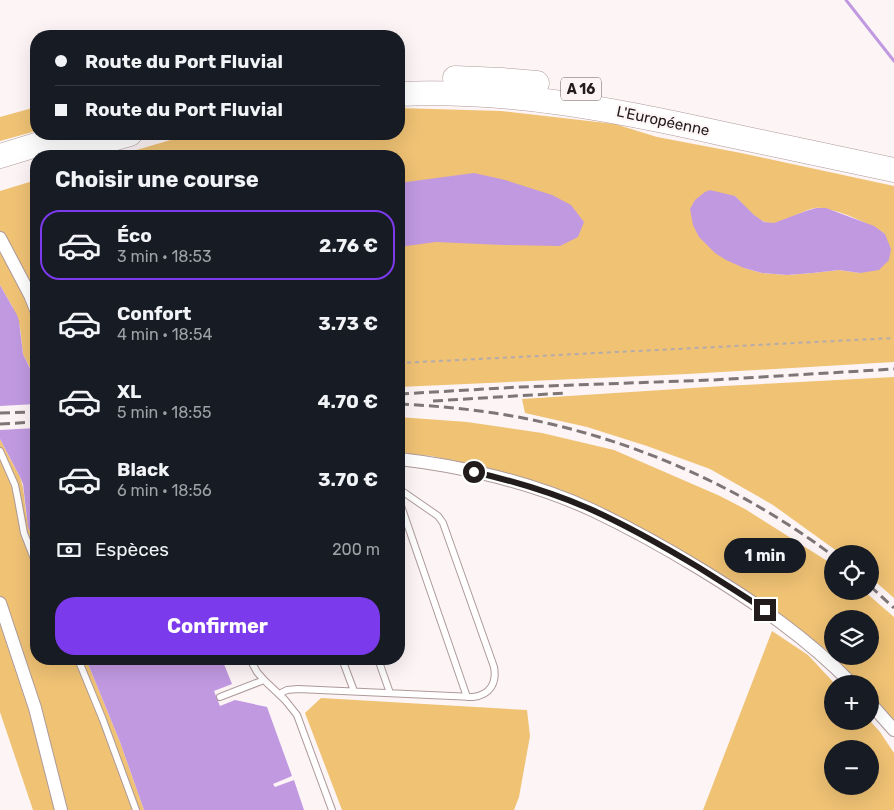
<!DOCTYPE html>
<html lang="fr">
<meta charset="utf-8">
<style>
:root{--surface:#171b24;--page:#20242c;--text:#f1f3f6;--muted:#9ea1a6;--line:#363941;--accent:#7c3aed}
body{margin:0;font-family:Rubik,sans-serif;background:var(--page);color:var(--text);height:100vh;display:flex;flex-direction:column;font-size:19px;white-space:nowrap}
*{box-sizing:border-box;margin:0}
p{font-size:16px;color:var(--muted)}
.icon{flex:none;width:28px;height:28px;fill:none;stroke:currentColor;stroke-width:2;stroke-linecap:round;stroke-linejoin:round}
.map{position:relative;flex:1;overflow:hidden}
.side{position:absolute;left:30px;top:150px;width:375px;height:515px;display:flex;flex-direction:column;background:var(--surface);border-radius:20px;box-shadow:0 5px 20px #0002}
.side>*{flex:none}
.banner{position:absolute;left:30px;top:30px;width:375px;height:110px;border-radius:20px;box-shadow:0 5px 20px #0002;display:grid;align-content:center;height:110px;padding:0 25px;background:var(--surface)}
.fabs{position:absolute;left:824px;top:545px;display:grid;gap:10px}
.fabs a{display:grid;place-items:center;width:55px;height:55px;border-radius:50%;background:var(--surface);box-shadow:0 5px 20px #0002;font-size:25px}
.end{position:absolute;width:22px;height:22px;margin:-11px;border:6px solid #231c1d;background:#fff;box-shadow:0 0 0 2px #fff}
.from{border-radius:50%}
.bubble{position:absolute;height:35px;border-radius:18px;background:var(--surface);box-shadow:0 5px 20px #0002;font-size:16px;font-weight:700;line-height:35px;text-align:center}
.banner b{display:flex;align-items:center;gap:18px;height:48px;font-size:19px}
.banner b+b{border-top:1px solid var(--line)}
.banner i{width:12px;height:12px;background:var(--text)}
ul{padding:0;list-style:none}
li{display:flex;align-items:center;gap:15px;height:70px;margin:0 10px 8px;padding:0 15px;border:2px solid transparent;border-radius:20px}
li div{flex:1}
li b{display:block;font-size:19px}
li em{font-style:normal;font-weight:700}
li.active{border-color:var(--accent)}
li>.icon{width:45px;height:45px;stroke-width:1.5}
h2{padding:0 25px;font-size:22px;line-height:60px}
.pay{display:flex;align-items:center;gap:12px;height:55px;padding:0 25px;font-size:19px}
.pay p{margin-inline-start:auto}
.primary-button{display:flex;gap:10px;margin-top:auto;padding:10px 25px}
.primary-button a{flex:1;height:58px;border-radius:20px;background:var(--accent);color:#fff;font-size:20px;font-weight:700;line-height:58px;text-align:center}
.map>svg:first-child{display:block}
</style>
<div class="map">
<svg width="894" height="810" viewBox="0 0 894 810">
<rect width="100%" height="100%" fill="#fdf4f5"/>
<!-- green -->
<path fill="#efc274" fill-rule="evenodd" d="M36 107V131L0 141V117Z
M399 108 501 111 615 124 657 137 741 153 894 186V362L687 374 399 387V156H116L191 134H399ZM735 196C745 206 759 226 775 223 781 221 788 218 794 216 801 213 808 209 816 208 831 206 872 225 885 234L860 273 839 270 813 273 787 275 762 273 744 268Z
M36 180V380L23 354 20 327 12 306 0 285V191Z
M894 377V598L870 577V554H841L773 505 710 469 647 446 587 427 525 413 522 399 724 386Z
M399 417 467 422 542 433 614 450 720 496 745 509 832 564V591H864L894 617V722L883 708 870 695V684H859L825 649 731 582 616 515 537 482 432 456 399 453ZM832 619H870V656H832Z
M0 439 20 477C25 491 24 504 27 518 29 528 32 537 36 546V659H86L120 742 144 810H33L0 712Z
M772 631 808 655 835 684H832V721H870L880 732 894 753V810H703ZM832 749H870V786H832Z
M321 698 527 710 530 736 519 797 514 810H342L305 713Z"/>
<!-- water -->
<path fill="#c099e1" d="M474 173 505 180 552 195 571 205 584 222 578 237 560 246 503 245 436 242 399 247V183Z
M710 190 735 196 754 215 764 222 774 223 806 211 816 208H826L874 226 885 234 891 249 889 260 879 270 860 273 839 270 813 273 787 275 762 273 744 268 726 260 715 253 699 237 693 225 690 209 695 200 705 192Z
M0 285 17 315 19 321 23 354 36 381V546L28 527 23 484 20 477 0 439Z
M86 659H222L232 684 214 691 220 706 235 700 267 707 292 776 273 784 275 787 294 780 304 810H144L120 742Z"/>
<!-- pier -->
<path fill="#fdf4f5" d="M36 404V428L0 430V406Z"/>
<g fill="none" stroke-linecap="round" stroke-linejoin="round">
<!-- stream -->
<path stroke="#c099e1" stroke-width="3" d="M846 0 894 61"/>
<!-- lane casing -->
<g stroke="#ae9a9b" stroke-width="8">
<path id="lane" d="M0 451 15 485 18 500 24 533 36 564
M399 500 467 697
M78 659 103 720 136 810
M250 659 257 672 264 680 285 700 297 715 332 810
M342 659 354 691
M378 659 390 693
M279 694 287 690 298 689 473 697C490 695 497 683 494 667L443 523 438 516 399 489
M220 697 264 680"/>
</g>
<!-- street casing -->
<g stroke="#ae9a9b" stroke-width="14">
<path id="street" d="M0 238 30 295 36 310
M399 459C463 466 533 483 592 510 630 528 666 548 702 570 756 603 807 638 852 684
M0 603 35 708 61 810
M870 703 894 730"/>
</g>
<!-- highway casing -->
<g stroke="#ae9a9b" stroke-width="25">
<path id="highway" d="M455 78 502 80 537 83
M399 94C509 89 617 110 724 134 781 146 837 158 894 170
M0 156 72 134
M54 156 130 134"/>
</g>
<!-- path -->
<path stroke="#b3abac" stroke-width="2" stroke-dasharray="4 4" stroke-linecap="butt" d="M399 363 894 338"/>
<!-- lane -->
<use href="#lane" stroke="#fff" stroke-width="6"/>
<!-- street -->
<use href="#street" stroke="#fff" stroke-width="12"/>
<!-- highway -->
<use href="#highway" stroke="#fff" stroke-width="24"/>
<!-- rail -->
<path stroke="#7d7576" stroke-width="3" stroke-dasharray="10 5" stroke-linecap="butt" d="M399 394 520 387 712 380 894 369
M433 401 565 393
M399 404C440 406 482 410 523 418 635 440 741 487 832 555
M0 413 36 412
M0 424 36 422
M870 586 894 608"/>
</g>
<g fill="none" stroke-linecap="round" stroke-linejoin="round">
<!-- route -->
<path stroke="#231c1d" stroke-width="6" d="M474 472C514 481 553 493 590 509 628 526 663 546 698 567 720 581 743 595 765 610"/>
</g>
<g text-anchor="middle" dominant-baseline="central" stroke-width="4" stroke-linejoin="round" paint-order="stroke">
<!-- shield labels -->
<rect fill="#fdf4f5" stroke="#645d5e" stroke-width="1" x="561" y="77.5" width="40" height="23" rx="4"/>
<g font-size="14" font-weight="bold" fill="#231c1d">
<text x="581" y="89">A 16</text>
</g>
<!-- street labels -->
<g font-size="15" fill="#231c1d" stroke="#fdf4f5">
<text transform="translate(663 121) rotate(12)">L'Européenne</text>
</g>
</g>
</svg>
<div class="fabs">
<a><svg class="icon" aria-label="locate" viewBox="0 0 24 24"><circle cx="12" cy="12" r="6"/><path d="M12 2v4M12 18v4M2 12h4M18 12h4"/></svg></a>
<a><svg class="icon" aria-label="layers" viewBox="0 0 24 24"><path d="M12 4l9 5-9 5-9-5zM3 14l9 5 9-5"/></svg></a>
<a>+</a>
<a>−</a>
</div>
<i class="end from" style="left:474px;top:472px"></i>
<i class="end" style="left:765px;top:610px"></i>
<div class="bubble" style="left:724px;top:538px;width:82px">1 min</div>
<div class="banner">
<b><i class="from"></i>Route du Port Fluvial</b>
<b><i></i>Route du Port Fluvial</b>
</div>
<section class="side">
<h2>Choisir une course</h2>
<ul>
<li class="active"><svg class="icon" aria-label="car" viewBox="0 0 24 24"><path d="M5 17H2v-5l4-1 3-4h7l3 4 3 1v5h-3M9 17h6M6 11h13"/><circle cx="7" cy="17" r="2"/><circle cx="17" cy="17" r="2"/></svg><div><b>Éco</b><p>3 min · 18:53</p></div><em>2.76 €</em></li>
<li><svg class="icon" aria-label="car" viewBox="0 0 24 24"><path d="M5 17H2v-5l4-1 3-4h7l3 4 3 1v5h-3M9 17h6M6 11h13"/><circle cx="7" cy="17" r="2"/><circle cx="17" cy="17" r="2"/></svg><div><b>Confort</b><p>4 min · 18:54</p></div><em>3.73 €</em></li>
<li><svg class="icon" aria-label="car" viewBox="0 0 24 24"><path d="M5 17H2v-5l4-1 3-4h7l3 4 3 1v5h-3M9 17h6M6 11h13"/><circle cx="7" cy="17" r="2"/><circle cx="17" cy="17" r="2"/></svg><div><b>XL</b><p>5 min · 18:55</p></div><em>4.70 €</em></li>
<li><svg class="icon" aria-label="car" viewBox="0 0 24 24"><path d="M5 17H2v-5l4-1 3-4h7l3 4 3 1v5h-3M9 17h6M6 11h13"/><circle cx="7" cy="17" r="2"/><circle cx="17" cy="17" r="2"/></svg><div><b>Black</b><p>6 min · 18:56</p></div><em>3.70 €</em></li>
</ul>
<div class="pay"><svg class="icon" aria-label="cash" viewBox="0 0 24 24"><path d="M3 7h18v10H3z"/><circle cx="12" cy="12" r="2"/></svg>Espèces<p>200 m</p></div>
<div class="primary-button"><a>Confirmer</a></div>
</section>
</div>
